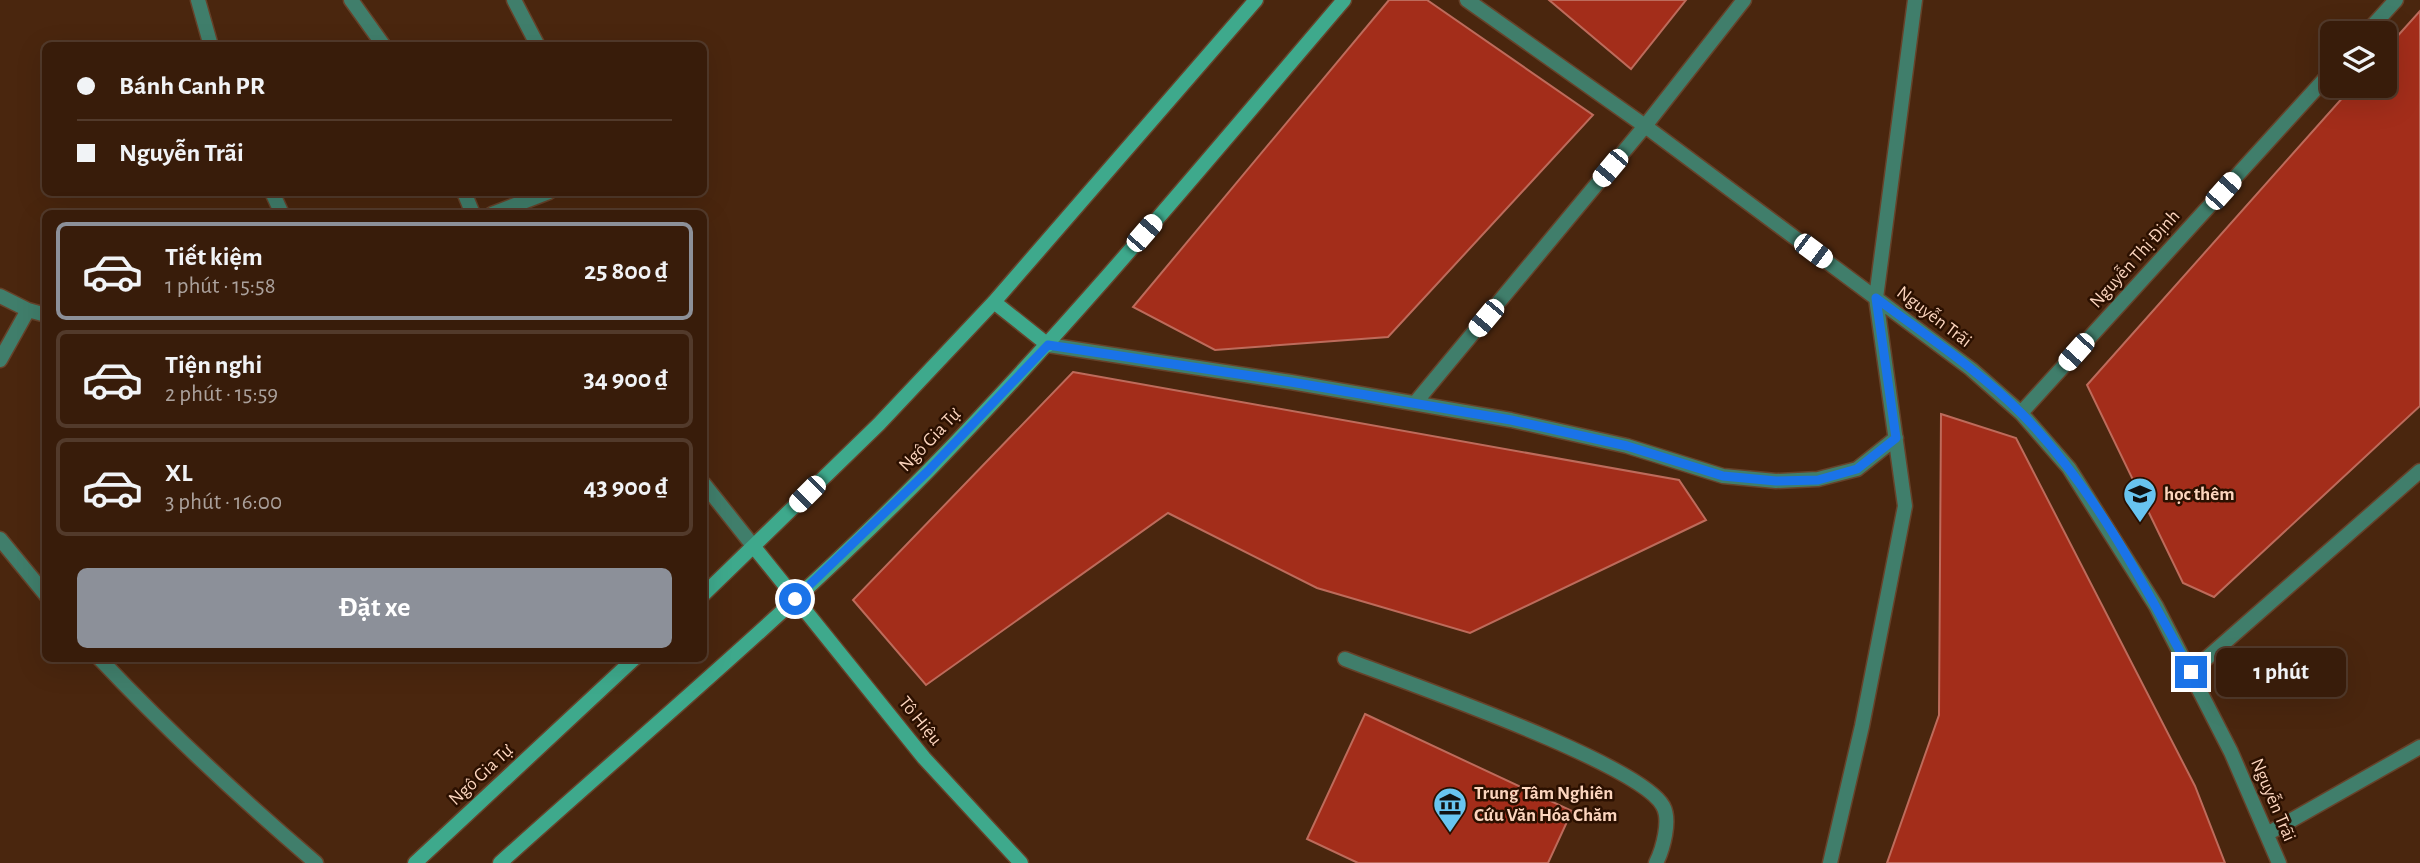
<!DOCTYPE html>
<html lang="vi">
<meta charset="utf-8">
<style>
:root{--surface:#381c0a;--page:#3f2513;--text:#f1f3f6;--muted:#aba19c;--line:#523a2b;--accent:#8c9099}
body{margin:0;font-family:"Alegreya Sans",sans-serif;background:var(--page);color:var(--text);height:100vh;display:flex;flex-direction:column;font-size:26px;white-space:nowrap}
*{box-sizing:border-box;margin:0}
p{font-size:23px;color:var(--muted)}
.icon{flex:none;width:38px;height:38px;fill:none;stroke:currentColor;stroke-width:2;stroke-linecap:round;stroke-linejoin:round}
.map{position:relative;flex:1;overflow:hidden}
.sheet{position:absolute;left:42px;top:210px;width:665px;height:452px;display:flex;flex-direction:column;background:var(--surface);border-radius:10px;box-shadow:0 7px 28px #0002,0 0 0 2px var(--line)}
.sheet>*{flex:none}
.guide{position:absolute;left:42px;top:42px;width:665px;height:154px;border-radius:10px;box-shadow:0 7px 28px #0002,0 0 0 2px var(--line);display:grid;align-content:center;height:154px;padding:0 35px;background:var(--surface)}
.controls{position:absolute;left:2320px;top:21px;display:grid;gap:14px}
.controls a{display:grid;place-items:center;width:77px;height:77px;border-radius:10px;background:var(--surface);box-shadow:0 7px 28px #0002,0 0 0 2px var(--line);font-size:35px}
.end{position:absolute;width:32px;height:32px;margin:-16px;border:9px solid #1a73e8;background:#fff;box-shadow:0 0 0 4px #fff}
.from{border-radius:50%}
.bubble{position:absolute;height:49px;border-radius:10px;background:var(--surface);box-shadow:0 7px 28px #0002,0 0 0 2px var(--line);font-size:23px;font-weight:600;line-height:49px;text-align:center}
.car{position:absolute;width:21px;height:42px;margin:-21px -10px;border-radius:9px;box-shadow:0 0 5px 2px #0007;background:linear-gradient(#fff 24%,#345 0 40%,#fff 0 76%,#345 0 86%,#fff 0)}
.guide b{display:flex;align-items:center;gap:24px;height:66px;font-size:26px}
.guide b+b{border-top:2px solid var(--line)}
.guide i{width:18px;height:18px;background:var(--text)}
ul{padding:12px 0 0;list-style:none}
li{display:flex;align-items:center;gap:21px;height:98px;margin:0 14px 10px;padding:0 21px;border:4px solid var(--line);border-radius:10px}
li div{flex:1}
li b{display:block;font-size:26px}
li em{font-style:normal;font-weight:600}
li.on{border-color:var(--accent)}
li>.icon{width:63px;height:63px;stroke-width:1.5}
.cta{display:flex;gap:14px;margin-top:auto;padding:14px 35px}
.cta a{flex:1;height:80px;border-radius:10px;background:var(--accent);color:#fff;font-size:28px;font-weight:600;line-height:80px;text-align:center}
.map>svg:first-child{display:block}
</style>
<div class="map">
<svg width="2420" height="863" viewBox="0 0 2420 863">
<rect width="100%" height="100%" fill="#4a260e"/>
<!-- building -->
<path fill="#a32d1a" stroke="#bd6b5b" stroke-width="2" d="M1389 0H1427L1593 115 1388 337 1215 350 1133 307Z
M1549 0H1686L1631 69Z
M2420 11V406L2214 597 2183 583 2087 385 2353 86H2385V50Z
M1073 372 1679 480 1706 520 1470 633 1317 588 1168 513 926 685 853 600Z
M1941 414 2016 438 2195 786 2225 863H1887L1939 715Z
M1365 714 1572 811 1548 863H1358L1307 839Z"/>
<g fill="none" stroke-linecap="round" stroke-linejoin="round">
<!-- lane casing -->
<g stroke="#66422a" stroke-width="17">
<path id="lane" d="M514 0 538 46
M492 214 549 192"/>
</g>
<!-- street casing -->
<g stroke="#66422a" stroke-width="17">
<path id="street" d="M198 0 211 46
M351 0 384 46
M1467 0 1645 126 1971 369 2021 413 2069 468 2156 606 2231 752 2279 863
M2366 33 2396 0
M272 192 282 214
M464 192 473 214
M0 296 28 310 46 315
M1048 345 1291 382 1511 420 1627 446 1723 476 1776 481 1818 479 1857 469 1896 438
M0 360 28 310
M1415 403 1645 126 1744 0
M2021 413 2333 70
M704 484 754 547
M0 539 46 595
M99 658C168 731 240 798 316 863
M1345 659C1401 681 1640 763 1663 806 1671 820 1663 849 1656 863
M2191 672 2420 471
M2267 834 2420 747
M1830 863 1862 726 1905 506 1876 298 1915 0"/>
</g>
<!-- secondary casing -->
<g stroke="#66422a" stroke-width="17">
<path id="secondary" d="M994 302 1048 345
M754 547 924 758 1021 863
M704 594 879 424 994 302 1256 0
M415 863 635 658
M500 863C644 733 794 608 930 469 1076 319 1209 158 1344 0"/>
</g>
<!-- lane -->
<use href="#lane" stroke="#407e6b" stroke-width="14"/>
<!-- street -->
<use href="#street" stroke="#407e6b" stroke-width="14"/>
<!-- secondary -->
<use href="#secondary" stroke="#3ea98c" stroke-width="14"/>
</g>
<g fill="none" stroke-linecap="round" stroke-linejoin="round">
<!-- route -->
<path stroke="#1a73e8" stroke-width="9" d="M795 599 928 471 1048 345 1291 382 1511 420 1627 446 1723 476 1776 481 1818 480 1857 469 1896 438 1876 298C1925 335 1979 370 2022 414 2092 485 2144 584 2191 672"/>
</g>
<!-- icons -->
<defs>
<g id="school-pin" transform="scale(1.75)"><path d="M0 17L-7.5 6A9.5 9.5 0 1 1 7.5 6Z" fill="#68c4f0" stroke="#2b1000"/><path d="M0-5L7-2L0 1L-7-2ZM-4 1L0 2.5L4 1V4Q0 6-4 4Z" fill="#111"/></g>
<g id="museum-pin" transform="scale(1.75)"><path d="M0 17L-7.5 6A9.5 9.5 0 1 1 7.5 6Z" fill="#68c4f0" stroke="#2b1000"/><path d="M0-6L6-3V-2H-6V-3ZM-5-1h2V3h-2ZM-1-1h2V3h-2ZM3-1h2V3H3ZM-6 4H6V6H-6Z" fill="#111"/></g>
</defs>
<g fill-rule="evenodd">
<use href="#school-pin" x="2140" y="494"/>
<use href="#museum-pin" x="1450" y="804"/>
</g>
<g text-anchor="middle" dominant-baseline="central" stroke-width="5" stroke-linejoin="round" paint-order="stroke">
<!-- street labels -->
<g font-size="19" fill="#fcd5be" stroke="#2b1000">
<text transform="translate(2135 259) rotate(-48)">Nguyễn Thị Định</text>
<text transform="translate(1934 317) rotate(37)">Nguyễn Trãi</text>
<text transform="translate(930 440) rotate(-46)">Ngô Gia Tự</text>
<text transform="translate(920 721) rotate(51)">Tô Hiệu</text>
<text transform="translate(481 775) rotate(-43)">Ngô Gia Tự</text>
<text transform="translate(2273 800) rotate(67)">Nguyễn Trãi</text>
</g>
<!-- poi labels -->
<g font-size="19" font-weight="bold" fill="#fcd5be" stroke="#2b1000" text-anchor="start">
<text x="2164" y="494">học thêm</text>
<text x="1474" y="793">Trung Tâm Nghiên<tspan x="1474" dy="22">Cứu Văn Hóa Chăm</tspan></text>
</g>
</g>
</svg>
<div class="controls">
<a><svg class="icon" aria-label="layers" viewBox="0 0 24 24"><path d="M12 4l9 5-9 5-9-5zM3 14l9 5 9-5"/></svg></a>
</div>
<i class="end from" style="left:795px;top:599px"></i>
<i class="end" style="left:2191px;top:672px"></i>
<div class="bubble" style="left:2216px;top:648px;width:130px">1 phút</div>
<i class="car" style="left:1610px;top:168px;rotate:220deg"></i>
<i class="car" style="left:2223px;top:191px;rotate:42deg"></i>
<i class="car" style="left:1144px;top:233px;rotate:41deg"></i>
<i class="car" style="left:1813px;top:251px;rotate:127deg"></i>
<i class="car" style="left:1486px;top:318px;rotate:220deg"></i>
<i class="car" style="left:2076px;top:352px;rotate:222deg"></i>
<i class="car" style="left:807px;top:494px;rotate:225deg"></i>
<div class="guide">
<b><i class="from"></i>Bánh Canh PR</b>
<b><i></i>Nguyễn Trãi</b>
</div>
<section class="sheet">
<ul>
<li class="on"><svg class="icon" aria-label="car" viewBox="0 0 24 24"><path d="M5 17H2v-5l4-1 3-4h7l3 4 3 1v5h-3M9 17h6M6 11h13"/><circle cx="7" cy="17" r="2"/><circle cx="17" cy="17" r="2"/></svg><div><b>Tiết kiệm</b><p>1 phút · 15:58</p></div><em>25 800 ₫</em></li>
<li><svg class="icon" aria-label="car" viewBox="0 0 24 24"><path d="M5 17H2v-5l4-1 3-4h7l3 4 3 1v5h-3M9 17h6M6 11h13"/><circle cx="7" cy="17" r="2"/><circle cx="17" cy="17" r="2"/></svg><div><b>Tiện nghi</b><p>2 phút · 15:59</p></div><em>34 900 ₫</em></li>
<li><svg class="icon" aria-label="car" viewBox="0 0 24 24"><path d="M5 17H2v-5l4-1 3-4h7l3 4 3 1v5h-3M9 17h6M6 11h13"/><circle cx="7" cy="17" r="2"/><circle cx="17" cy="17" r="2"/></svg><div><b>XL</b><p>3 phút · 16:00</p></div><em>43 900 ₫</em></li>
</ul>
<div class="cta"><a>Đặt xe</a></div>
</section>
</div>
